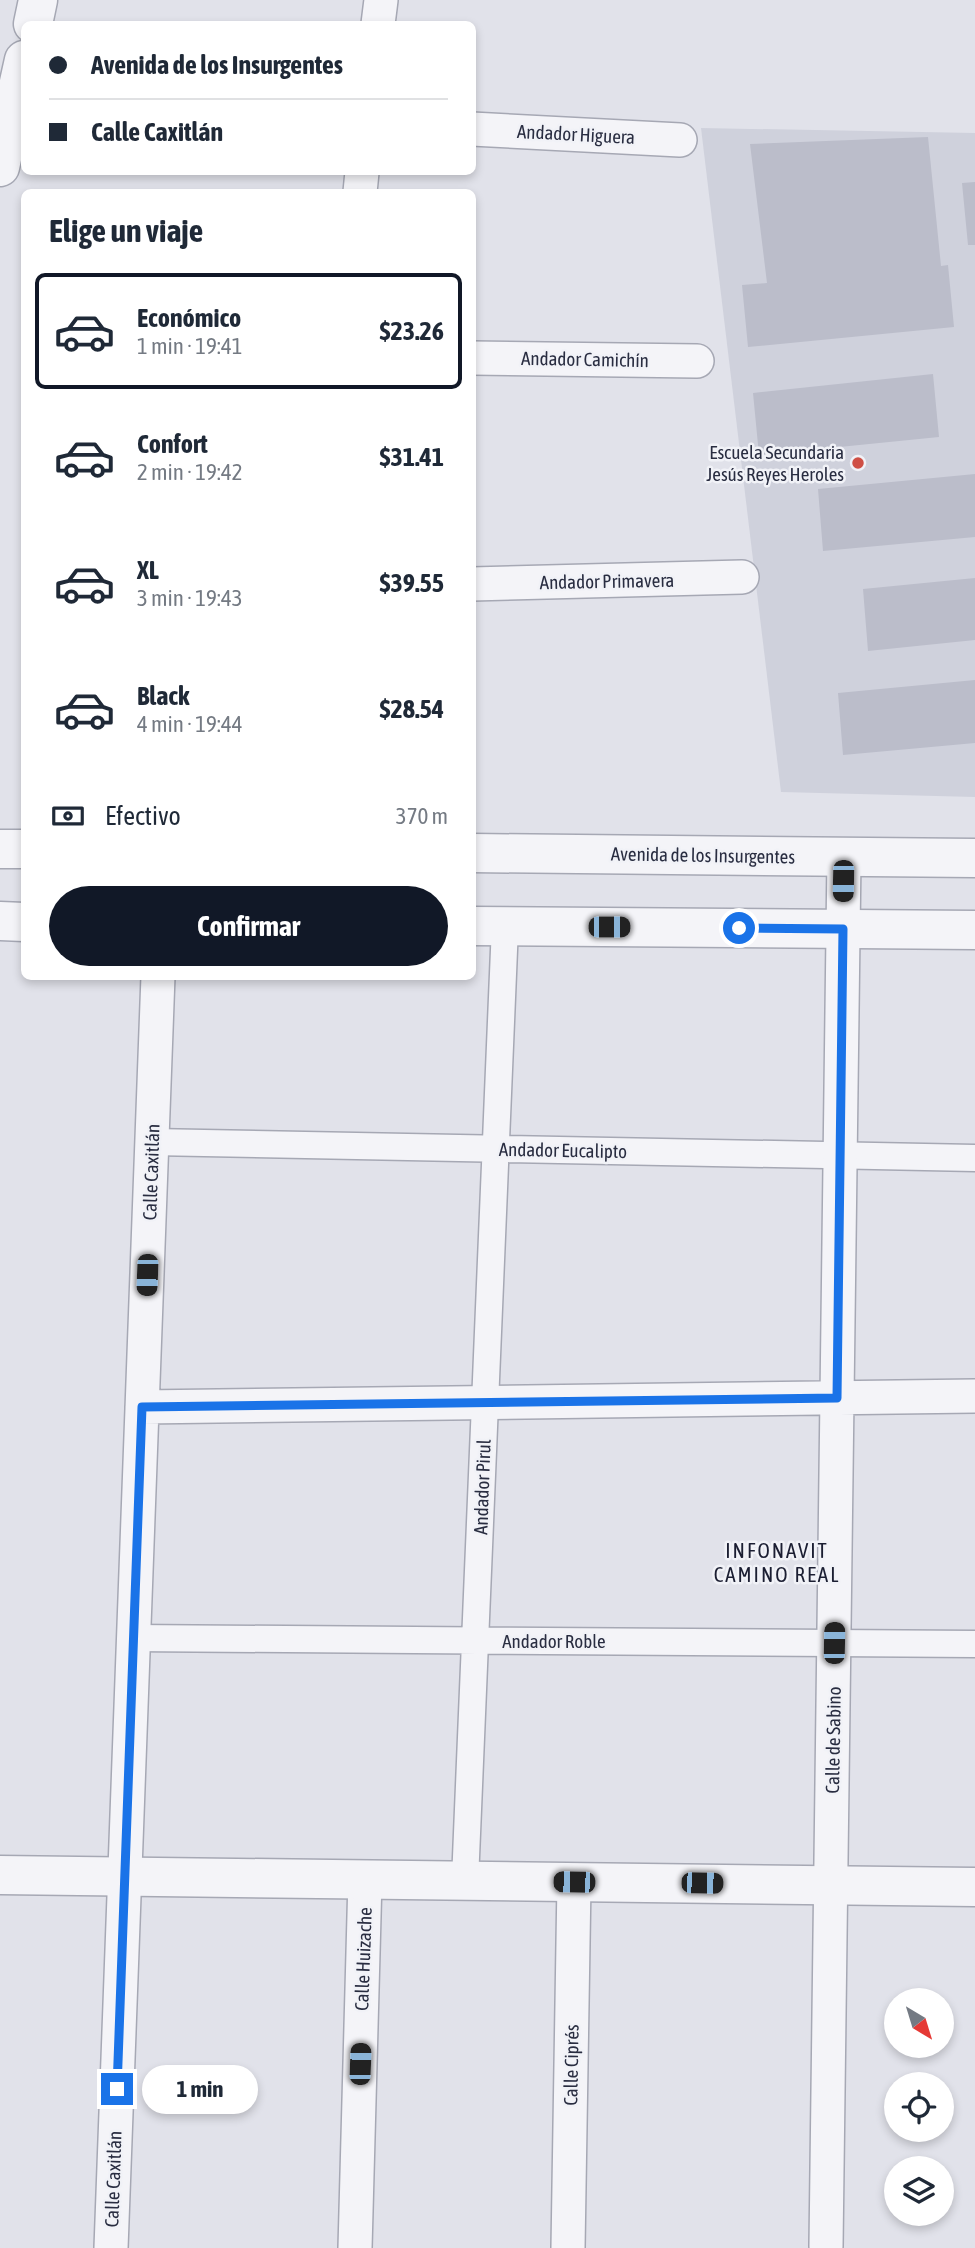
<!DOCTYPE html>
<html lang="es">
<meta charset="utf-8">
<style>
:root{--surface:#fff;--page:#f6f6f7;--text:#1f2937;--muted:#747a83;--line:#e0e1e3;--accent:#111827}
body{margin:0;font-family:"Asap Condensed",sans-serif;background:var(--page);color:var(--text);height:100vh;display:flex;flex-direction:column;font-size:26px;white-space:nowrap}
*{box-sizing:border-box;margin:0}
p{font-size:23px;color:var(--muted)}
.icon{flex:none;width:38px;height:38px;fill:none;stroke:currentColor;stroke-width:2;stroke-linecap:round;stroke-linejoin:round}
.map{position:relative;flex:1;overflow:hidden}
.sheet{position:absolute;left:21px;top:189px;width:455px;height:791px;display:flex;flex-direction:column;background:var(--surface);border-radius:10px;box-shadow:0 4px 10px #0003}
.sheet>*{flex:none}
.hud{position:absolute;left:21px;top:21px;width:455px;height:154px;border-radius:10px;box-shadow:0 4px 10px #0003;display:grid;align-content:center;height:154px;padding:0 28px;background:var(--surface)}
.needle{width:46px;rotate:142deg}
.fabs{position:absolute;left:884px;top:1988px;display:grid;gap:14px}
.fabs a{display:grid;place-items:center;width:70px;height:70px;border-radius:50%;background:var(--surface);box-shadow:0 4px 10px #0003;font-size:35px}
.end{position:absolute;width:32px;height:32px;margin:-16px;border:9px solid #1a73e8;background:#fff;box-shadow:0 0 0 4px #fff}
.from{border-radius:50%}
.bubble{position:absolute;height:49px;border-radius:24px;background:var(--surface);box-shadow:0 4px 10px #0003;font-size:23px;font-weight:700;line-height:49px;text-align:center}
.car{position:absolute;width:21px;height:42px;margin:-21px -10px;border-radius:9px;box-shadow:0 0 5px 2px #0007;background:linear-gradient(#222 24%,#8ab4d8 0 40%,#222 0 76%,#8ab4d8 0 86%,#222 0)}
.hud b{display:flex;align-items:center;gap:24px;height:66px;font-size:26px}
.hud b+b{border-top:2px solid var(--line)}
.hud i{width:18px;height:18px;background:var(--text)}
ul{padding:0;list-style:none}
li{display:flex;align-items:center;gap:21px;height:116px;margin:0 14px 10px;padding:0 14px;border:4px solid transparent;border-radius:10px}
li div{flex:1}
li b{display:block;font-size:26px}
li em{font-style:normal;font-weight:700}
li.on{border-color:var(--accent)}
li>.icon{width:63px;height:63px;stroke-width:1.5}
h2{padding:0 28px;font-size:32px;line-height:84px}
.pay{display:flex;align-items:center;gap:18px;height:77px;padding:0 28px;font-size:26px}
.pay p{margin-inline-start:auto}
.cta{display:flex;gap:14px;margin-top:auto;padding:14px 28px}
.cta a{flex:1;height:80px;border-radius:42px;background:var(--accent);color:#fff;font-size:28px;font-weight:700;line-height:80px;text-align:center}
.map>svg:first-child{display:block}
</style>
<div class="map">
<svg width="975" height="2248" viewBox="0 0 975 2248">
<rect width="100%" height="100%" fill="#e1e2ea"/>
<!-- built -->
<path fill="#cfd1dc" d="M701 128 975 133V797L781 792Z"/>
<!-- building -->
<path fill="#bbbdca" d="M928 137 941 266 948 265 954 327 748 347 742 285 767 283 750 144Z
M975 182V245H968L962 183Z
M933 374 939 437 759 455 753 393Z
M975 474V537L823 551 818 489Z
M975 578V640L868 651 863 589Z
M975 680V743L843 755 838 693Z"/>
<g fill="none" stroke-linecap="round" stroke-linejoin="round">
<!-- pedestrian casing -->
<g stroke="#a6a8b4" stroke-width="29">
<path id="pedestrian" d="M152 1142 975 1158
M133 1638 975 1644
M465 1881 505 926"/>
</g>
<!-- minor casing -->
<g stroke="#a6a8b4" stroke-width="36">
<path id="minor" d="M378 24 381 0
M472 129 680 140
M360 192 362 172
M472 358 697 361
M472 584 742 577
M142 1407 975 1396
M826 2246 844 857
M111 2248 158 976
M355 2248 365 1879
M568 2248 574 1882"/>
</g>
<!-- tertiary casing -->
<g stroke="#a6a8b4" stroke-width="41">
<path id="tertiary" d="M33 24 38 0
M0 167 24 60
M0 849H24
M472 853 975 858
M0 921 24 922
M472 926 975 930
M0 1875 975 1887"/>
</g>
<!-- pedestrian -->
<use href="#pedestrian" stroke="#f4f4f8" stroke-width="26"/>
<!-- minor -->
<use href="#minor" stroke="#f4f4f8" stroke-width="33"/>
<!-- tertiary -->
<use href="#tertiary" stroke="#f4f4f8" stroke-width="38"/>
</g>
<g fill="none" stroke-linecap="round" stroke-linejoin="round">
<!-- route -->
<path stroke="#1a73e8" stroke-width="9" d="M117 2089 142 1407 837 1398 843 929 739 928"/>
</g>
<!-- markers -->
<circle fill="#cf4f45" stroke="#f1f2f7" stroke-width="2.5" cx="858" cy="463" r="7"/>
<g text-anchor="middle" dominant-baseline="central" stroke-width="5" stroke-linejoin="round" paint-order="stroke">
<!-- street labels -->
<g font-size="19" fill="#292d41" stroke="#f1f2f7">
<text transform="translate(576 134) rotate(3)">Andador Higuera</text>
<text transform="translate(585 359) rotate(1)">Andador Camichín</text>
<text transform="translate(607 581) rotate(-1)">Andador Primavera</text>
<text transform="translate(703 855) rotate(1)">Avenida de los Insurgentes</text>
<text transform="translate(563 1150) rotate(1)">Andador Eucalipto</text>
<text transform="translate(151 1172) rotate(-88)">Calle Caxitlán</text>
<text transform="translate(482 1487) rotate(-88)">Andador Pirul</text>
<text x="554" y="1641">Andador Roble</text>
<text transform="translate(833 1740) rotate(-89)">Calle de Sabino</text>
<text transform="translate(363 1959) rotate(-88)">Calle Huizache</text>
<text transform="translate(571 2065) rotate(-89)">Calle Ciprés</text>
<text transform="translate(113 2179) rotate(-88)">Calle Caxitlán</text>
</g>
<!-- poi labels -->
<g font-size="19" fill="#292d41" stroke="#f1f2f7" text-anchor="end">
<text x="844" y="452">Escuela Secundaria<tspan x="844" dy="22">Jesús Reyes Heroles</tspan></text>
</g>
<!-- neighbourhood labels -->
<g font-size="21" letter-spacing="2" fill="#1b1e32" stroke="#f1f2f7">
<text x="777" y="1550">INFONAVIT<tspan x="777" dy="24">CAMINO REAL</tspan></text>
</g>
</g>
</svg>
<div class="fabs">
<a><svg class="needle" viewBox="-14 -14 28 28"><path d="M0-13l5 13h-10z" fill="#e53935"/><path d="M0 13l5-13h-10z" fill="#747a83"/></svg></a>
<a><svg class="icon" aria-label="locate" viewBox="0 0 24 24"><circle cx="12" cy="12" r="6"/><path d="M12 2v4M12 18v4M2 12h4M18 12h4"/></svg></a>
<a><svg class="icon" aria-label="layers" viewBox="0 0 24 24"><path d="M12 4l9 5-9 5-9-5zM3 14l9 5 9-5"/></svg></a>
</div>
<i class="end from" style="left:739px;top:928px"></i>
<i class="end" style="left:117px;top:2089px"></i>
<div class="bubble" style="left:142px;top:2065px;width:116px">1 min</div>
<i class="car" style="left:843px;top:881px;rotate:181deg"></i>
<i class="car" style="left:609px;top:927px;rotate:90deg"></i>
<i class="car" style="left:147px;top:1275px;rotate:182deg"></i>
<i class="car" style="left:834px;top:1643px;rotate:1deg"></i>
<i class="car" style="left:574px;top:1882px;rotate:271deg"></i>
<i class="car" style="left:702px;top:1883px;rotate:91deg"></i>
<i class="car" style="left:360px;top:2064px;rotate:2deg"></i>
<div class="hud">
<b><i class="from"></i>Avenida de los Insurgentes</b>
<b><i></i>Calle Caxitlán</b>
</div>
<section class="sheet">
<h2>Elige un viaje</h2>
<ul>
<li class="on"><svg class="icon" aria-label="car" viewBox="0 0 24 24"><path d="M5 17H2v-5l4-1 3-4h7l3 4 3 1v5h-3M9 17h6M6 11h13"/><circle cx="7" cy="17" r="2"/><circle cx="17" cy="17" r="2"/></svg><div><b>Económico</b><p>1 min · 19:41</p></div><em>$23.26</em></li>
<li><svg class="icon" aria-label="car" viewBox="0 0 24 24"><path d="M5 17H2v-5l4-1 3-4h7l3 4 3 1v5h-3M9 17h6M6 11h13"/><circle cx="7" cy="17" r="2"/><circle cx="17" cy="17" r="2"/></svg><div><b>Confort</b><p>2 min · 19:42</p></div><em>$31.41</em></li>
<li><svg class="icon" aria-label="car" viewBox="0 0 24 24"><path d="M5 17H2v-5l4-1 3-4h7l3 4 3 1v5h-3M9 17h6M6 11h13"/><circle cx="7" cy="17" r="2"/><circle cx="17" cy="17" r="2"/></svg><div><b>XL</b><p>3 min · 19:43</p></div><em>$39.55</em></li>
<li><svg class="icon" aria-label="car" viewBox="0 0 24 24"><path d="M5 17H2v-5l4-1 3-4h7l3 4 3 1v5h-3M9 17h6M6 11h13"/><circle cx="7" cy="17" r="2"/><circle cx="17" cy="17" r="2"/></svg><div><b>Black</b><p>4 min · 19:44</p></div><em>$28.54</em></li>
</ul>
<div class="pay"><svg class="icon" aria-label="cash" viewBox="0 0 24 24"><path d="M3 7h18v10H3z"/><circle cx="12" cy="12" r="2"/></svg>Efectivo<p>370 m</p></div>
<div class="cta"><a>Confirmar</a></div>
</section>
</div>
